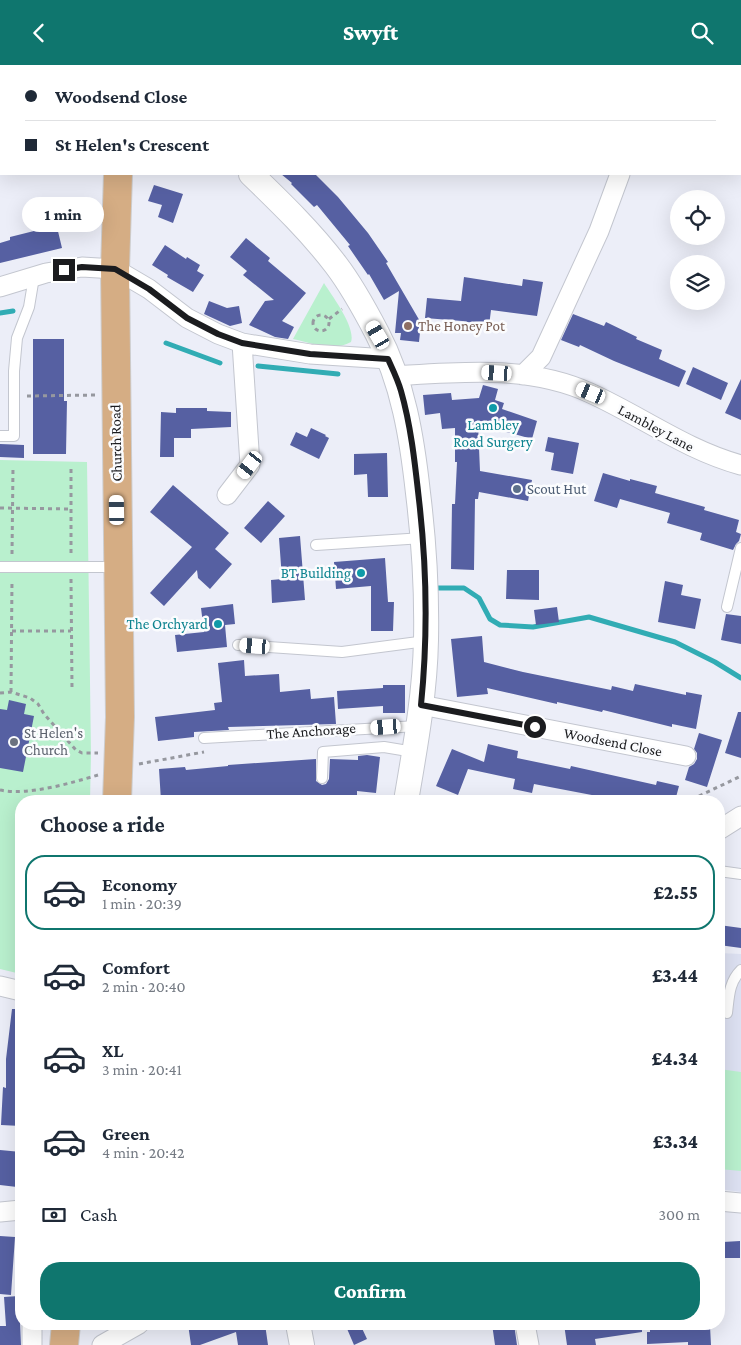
<!DOCTYPE html>
<meta charset="utf-8">
<style>
:root{--surface:#fff;--page:#f2f2f3;--text:#1f2937;--muted:#747a83;--line:#e0e1e3;--accent:#0f766e}
body{margin:0;font-family:"Crimson Pro",serif;background:var(--page);color:var(--text);height:100vh;display:flex;flex-direction:column;font-size:19px;white-space:nowrap}
*{box-sizing:border-box;margin:0}
p{font-size:16px;color:var(--muted)}
.icon{flex:none;width:28px;height:28px;fill:none;stroke:currentColor;stroke-width:2;stroke-linecap:round;stroke-linejoin:round}
.map{position:relative;flex:1;overflow:hidden}
.drawer{position:absolute;left:15px;top:730px;width:710px;height:535px;display:flex;flex-direction:column;background:var(--surface);border-radius:20px;box-shadow:0 5px 20px #0002}
.drawer>*{flex:none}
.top-card{position:absolute;left:0px;top:0px;width:741px;height:110px;box-shadow:0 5px 20px #0002;display:grid;align-content:center;height:110px;padding:0 25px;background:var(--surface)}
.tools{position:absolute;left:670px;top:125px;display:grid;gap:10px}
.tools a{display:grid;place-items:center;width:55px;height:55px;border-radius:50%;background:var(--surface);box-shadow:0 5px 20px #0002;font-size:25px}
.end{position:absolute;width:22px;height:22px;margin:-11px;border:6px solid #1b1c1f;background:#fff;box-shadow:0 0 0 2px #fff}
.from{border-radius:50%}
.bubble{position:absolute;height:35px;border-radius:18px;background:var(--surface);box-shadow:0 5px 20px #0002;font-size:16px;font-weight:800;line-height:35px;text-align:center}
.car{position:absolute;width:15px;height:30px;margin:-15px -8px;border-radius:6px;box-shadow:0 0 4px 1px #0007;background:linear-gradient(#fff 24%,#345 0 40%,#fff 0 76%,#345 0 86%,#fff 0)}
.top-card b{display:flex;align-items:center;gap:18px;height:48px;font-size:19px}
.top-card b+b{border-top:1px solid var(--line)}
.top-card i{width:12px;height:12px;background:var(--text)}
ul{padding:0;list-style:none}
li{display:flex;align-items:center;gap:15px;height:75px;margin:0 10px 8px;padding:0 15px;border:2px solid transparent;border-radius:20px}
li div{flex:1}
li b{display:block;font-size:19px}
li em{font-style:normal;font-weight:800}
li.on{border-color:var(--accent)}
li>.icon{width:45px;height:45px;stroke-width:1.5}
h2{padding:0 25px;font-size:22px;line-height:60px}
.pay{display:flex;align-items:center;gap:12px;height:55px;padding:0 25px;font-size:19px}
.pay p{margin-inline-start:auto}
.button{display:flex;gap:10px;margin-top:auto;padding:10px 25px}
.button a{flex:1;height:58px;border-radius:20px;background:var(--accent);color:#fff;font-size:20px;font-weight:800;line-height:58px;text-align:center}
header{display:flex;justify-content:space-between;align-items:center;height:65px;padding:0 25px;background:var(--accent);color:#fff;font-size:22px;font-weight:800}
.map>svg:first-child{display:block}
</style>
<header><svg class="icon" aria-label="back" viewBox="0 0 24 24"><path d="M15 5l-7 7 7 7"/></svg>Swyft<svg class="icon" aria-label="search" viewBox="0 0 24 24"><circle cx="10" cy="10" r="6"/><path d="M15 15l6 6"/></svg></header>
<div class="map">
<svg width="741" height="1280" viewBox="0 0 741 1280">
<rect width="100%" height="100%" fill="#eceef8"/>
<!-- built -->
<path fill="#dde1f2" d="M719 888 741 889V1127L719 1124Z"/>
<!-- green -->
<path fill="#b9f0ce" d="M324 218C332 231 356 262 351 277 334 287 311 278 293 274Z
M0 395 87 397 91 689 90 736H21V909L0 904Z
M719 1004 741 1007V1106L719 1104Z"/>
<g fill="none" stroke-linecap="round" stroke-linejoin="round">
<!-- stream -->
<path stroke="#31acb4" stroke-width="5" d="M0 248 13 246
M166 278 220 298
M258 301 338 309
M433 523H464L479 533 490 554 500 560 533 562 589 552 675 577 715 597 741 613"/>
</g>
<!-- building -->
<path fill="#5660a2" d="M281 109H315L338 132 368 168 388 197 386 198 421 258 419 277 400 275 401 268H395L399 226 384 235 369 209 368 210 348 181 350 180 317 140 314 142 291 119 292 118Z
M154 120 183 129 173 158 158 152 162 140 148 136Z
M56 158 62 183 0 198V178L10 175V172L34 166 33 163Z
M246 173 270 193 268 196 306 228 282 256 294 262 288 274 275 272 249 260 265 236 274 235 243 210 247 206 230 192Z
M165 180 186 194 187 192 200 200 197 206 204 210 193 227 167 212 168 210 152 200Z
M464 212 522 221 523 214 543 217 537 251 491 245 489 261 462 256 425 253 427 233 461 236Z
M209 236 227 243 239 241 242 258 230 261 204 249Z
M573 249 604 261 606 257 637 272 636 274 662 285 659 294 686 306 679 322 614 296 580 280 579 282 561 275Z
M33 274H64V336H67L66 389H33Z
M693 302 728 318 721 335 686 319Z
M741 314V355L725 348Z
M483 320 498 324 495 335 504 338 502 344 537 356 532 374 478 359 480 406 532 415 528 436 479 427 478 434H475L474 505 451 504 452 439H455L457 397H455V363L442 364 440 348 425 350 423 330 451 328 452 335 479 333Z
M176 343H207V346L231 347V362L191 364V373H174V392H160L161 347 176 348Z
M311 363 326 370 325 371 329 373 319 394 290 380 296 367 307 372Z
M548 372 579 378 573 409 551 405 554 388 545 386Z
M0 379 24 380V393L0 392Z
M387 388 388 432H368L367 409 354 410V389Z
M603 408 630 416V414L657 421 655 428 705 442 704 445 739 455 736 467 741 469 739 476 736 479 733 485 700 475 702 468 667 458 670 448 620 434 617 443 594 436Z
M173 420 229 468 215 484 232 499 210 524 198 513 197 505 164 541 150 528 192 482 150 447Z
M268 436 285 451 261 478 244 463Z
M300 471 305 535 272 538 271 515 282 514 279 473Z
M385 493 388 537H394L393 566H371V521L336 524 334 497Z
M507 505H539V535L506 534Z
M665 516 683 520 681 530 701 534 695 564 658 557Z
M233 539 235 559 225 560 227 582 177 587 175 570 204 567 201 543Z
M557 542 559 557 536 560 534 545Z
M726 549 741 551V579L721 575Z
M482 571 484 597 523 607 611 625 612 621 633 626 635 619 686 630V627L702 630 696 664 672 659V662L603 645 602 647 557 637V639L487 623 488 629 457 632 451 574Z
M244 595 245 611 279 609 280 627 310 624 311 634 334 632 336 659 228 662 229 665 194 667V672L158 676 155 652 215 645 214 638 222 637 218 598Z
M383 620H405V648H383V641L338 644 337 626 383 623Z
M9 635 26 639 24 649 34 651 23 707 0 703V644L7 645Z
M738 647H741V693L725 688Z
M699 668 722 675 707 722 685 715 689 702 694 699 697 694V688L694 684Z
M488 679 518 686 517 693 570 704 571 701 656 720 657 716 679 721 675 736H596L597 731 534 719 532 728 513 724 515 714 468 704 458 730 436 721 452 684 484 697Z
M367 690 380 692 376 728 357 726V736H311V731L224 736H161L159 704 185 702 186 705 228 701V700L316 694V716L322 720 326 719 329 714 330 694 358 695V691Z
M719 860 741 863V883L719 880Z
M12 944H21L19 1023H21V1061L1 1060 3 1022 6 1023V994Z
M0 1085 21 1087 17 1122 0 1120Z
M0 1171 15 1172 11 1230 0 1229Z
M740 1176V1193H723V1177Z
M19 1231 21 1280H0V1261H6L4 1232Z
M188 1259H265L268 1280H238L236 1267 200 1280H191Z
M345 1259H360L367 1274 354 1280Z
M492 1259H514L517 1280H495Z
M564 1259H642V1267L595 1274 596 1280H567Z
M650 1259H664L665 1265 710 1261 711 1280H688V1277L647 1279V1267H650Z"/>
<g fill="none" stroke-linecap="round" stroke-linejoin="round">
<!-- service casing -->
<g stroke="#c3c6cf" stroke-width="12">
<path id="service" d="M0 371H14V306L17 273 29 242 34 212
M316 480 423 473
M0 502H117
M727 542 741 483
M238 580 342 587 426 576
M204 673 418 661
M322 713 323 687 384 682 414 687
M719 806 741 809
M727 948C729 931 729 917 741 905"/>
</g>
<!-- minor casing -->
<g stroke="#c3c6cf" stroke-width="21">
<path id="minor" d="M180 1H182
M452 1 454 0
M654 1V0
M0 222 46 208 82 202 115 204 149 224 187 253 218 269 242 278 310 289 388 294
M523 310 541 292 599 166 620 109
M395 311C460 307 529 300 590 328 641 351 686 385 741 400
M227 430 250 400 242 278
M421 640 686 691
M719 765 741 751
M0 921 21 926
M719 1136 741 1138
M0 1147 21 1145
M32 1259V1280
M525 1259 529 1280
M102 1280 139 1259"/>
</g>
<!-- tertiary casing -->
<g stroke="#c3c6cf" stroke-width="26">
<path id="tertiary" d="M251 109C281 138 311 167 336 200 352 221 365 245 377 268 403 317 412 373 418 428 424 477 427 526 426 575 425 629 415 683 406 736
M298 1259 302 1280"/>
</g>
<!-- primary casing -->
<g stroke="#cdcdce" stroke-width="30">
<path id="primary" d="M122 1V0
M117 736 120 652 115 204 118 109
M64 1280 66 1259"/>
</g>
<!-- path -->
<path stroke="#96989f" stroke-width="3" stroke-dasharray="4 4" stroke-linecap="butt" d="M313 258a8 8 0 1 1 16 0a8 8 0 1 1-16 0Z
M329 254 342 244
M27 331 96 330
M71 404V491
M0 443 71 444
M12 489 13 402
M71 514 72 623
M12 566H71
M11 627 12 515
M0 628 11 627 30 633 38 639 44 649 76 685 82 688H98
M139 699 204 687
M0 725C28 731 71 718 98 710
M693 736 695 733 741 711"/>
<!-- service -->
<use href="#service" stroke="#fff" stroke-width="10"/>
<!-- minor -->
<use href="#minor" stroke="#fff" stroke-width="19"/>
<!-- tertiary -->
<use href="#tertiary" stroke="#fff" stroke-width="24"/>
<!-- primary -->
<use href="#primary" stroke="#d5ad84" stroke-width="28"/>
</g>
<g fill="none" stroke-linecap="round" stroke-linejoin="round">
<!-- route -->
<path stroke="#1b1c1f" stroke-width="6" d="M64 205 82 202 115 204 149 224 187 253 218 269 242 278 310 289 388 294C393 305 398 315 401 326 411 361 415 399 419 435 427 504 428 571 421 640L535 662"/>
</g>
<!-- markers -->
<circle fill="#8d6e63" stroke="#fbfcfe" stroke-width="2" cx="408" cy="261" r="5"/>
<g fill="#0f9aa8" stroke="#fbfcfe" stroke-width="2">
<circle cx="493" cy="343" r="5"/>
<circle cx="361" cy="508" r="5"/>
<circle cx="218" cy="559" r="5"/>
</g>
<circle fill="#5c6f8a" stroke="#fbfcfe" stroke-width="2" cx="517" cy="424" r="5"/>
<circle fill="#6b7280" stroke="#fbfcfe" stroke-width="2" cx="14" cy="677" r="5"/>
<g text-anchor="middle" dominant-baseline="central" stroke-width="5" stroke-linejoin="round" paint-order="stroke">
<!-- education labels -->
<g font-size="15" fill="#785e54" stroke="#fbfcfe" text-anchor="start">
<text x="418" y="261">The Honey Pot</text>
</g>
<!-- culture labels -->
<g font-size="15" fill="#0d838f" stroke="#fbfcfe" text-anchor="end">
<text x="493" y="360" text-anchor="middle">Lambley<tspan x="493" dy="17">Road Surgery</tspan></text>
<text x="351" y="508">BT Building</text>
<text x="208" y="559">The Orchyard</text>
</g>
<!-- street labels -->
<g font-size="15" fill="#1b1c1f" stroke="#fbfcfe">
<text transform="translate(656 363) rotate(28)">Lambley Lane</text>
<text transform="translate(116 378) rotate(-91)">Church Road</text>
<text transform="translate(311 666) rotate(-4)">The Anchorage</text>
<text transform="translate(613 677) rotate(11)">Woodsend Close</text>
</g>
<!-- service labels -->
<g font-size="15" fill="#4e5e75" stroke="#fbfcfe" text-anchor="start">
<text x="527" y="424">Scout Hut</text>
</g>
<!-- worship labels -->
<g font-size="15" fill="#5b616d" stroke="#fbfcfe" text-anchor="start">
<text x="24" y="668">St Helen's<tspan x="24" dy="17">Church</tspan></text>
</g>
</g>
</svg>
<div class="tools">
<a><svg class="icon" aria-label="locate" viewBox="0 0 24 24"><circle cx="12" cy="12" r="6"/><path d="M12 2v4M12 18v4M2 12h4M18 12h4"/></svg></a>
<a><svg class="icon" aria-label="layers" viewBox="0 0 24 24"><path d="M12 4l9 5-9 5-9-5zM3 14l9 5 9-5"/></svg></a>
</div>
<i class="end from" style="left:535px;top:662px"></i>
<i class="end" style="left:64px;top:205px"></i>
<div class="bubble" style="left:22px;top:132px;width:82px">1 min</div>
<i class="car" style="left:378px;top:270px;rotate:330deg"></i>
<i class="car" style="left:497px;top:308px;rotate:273deg"></i>
<i class="car" style="left:591px;top:328px;rotate:292deg"></i>
<i class="car" style="left:250px;top:400px;rotate:217deg"></i>
<i class="car" style="left:117px;top:445px;rotate:359deg"></i>
<i class="car" style="left:255px;top:581px;rotate:274deg"></i>
<i class="car" style="left:386px;top:662px;rotate:266deg"></i>
<div class="top-card">
<b><i class="from"></i>Woodsend Close</b>
<b><i></i>St Helen's Crescent</b>
</div>
<section class="drawer">
<h2>Choose a ride</h2>
<ul>
<li class="on"><svg class="icon" aria-label="car" viewBox="0 0 24 24"><path d="M5 17H2v-5l4-1 3-4h7l3 4 3 1v5h-3M9 17h6M6 11h13"/><circle cx="7" cy="17" r="2"/><circle cx="17" cy="17" r="2"/></svg><div><b>Economy</b><p>1 min · 20:39</p></div><em>£2.55</em></li>
<li><svg class="icon" aria-label="car" viewBox="0 0 24 24"><path d="M5 17H2v-5l4-1 3-4h7l3 4 3 1v5h-3M9 17h6M6 11h13"/><circle cx="7" cy="17" r="2"/><circle cx="17" cy="17" r="2"/></svg><div><b>Comfort</b><p>2 min · 20:40</p></div><em>£3.44</em></li>
<li><svg class="icon" aria-label="car" viewBox="0 0 24 24"><path d="M5 17H2v-5l4-1 3-4h7l3 4 3 1v5h-3M9 17h6M6 11h13"/><circle cx="7" cy="17" r="2"/><circle cx="17" cy="17" r="2"/></svg><div><b>XL</b><p>3 min · 20:41</p></div><em>£4.34</em></li>
<li><svg class="icon" aria-label="car" viewBox="0 0 24 24"><path d="M5 17H2v-5l4-1 3-4h7l3 4 3 1v5h-3M9 17h6M6 11h13"/><circle cx="7" cy="17" r="2"/><circle cx="17" cy="17" r="2"/></svg><div><b>Green</b><p>4 min · 20:42</p></div><em>£3.34</em></li>
</ul>
<div class="pay"><svg class="icon" aria-label="cash" viewBox="0 0 24 24"><path d="M3 7h18v10H3z"/><circle cx="12" cy="12" r="2"/></svg>Cash<p>300 m</p></div>
<div class="button"><a>Confirm</a></div>
</section>
</div>
